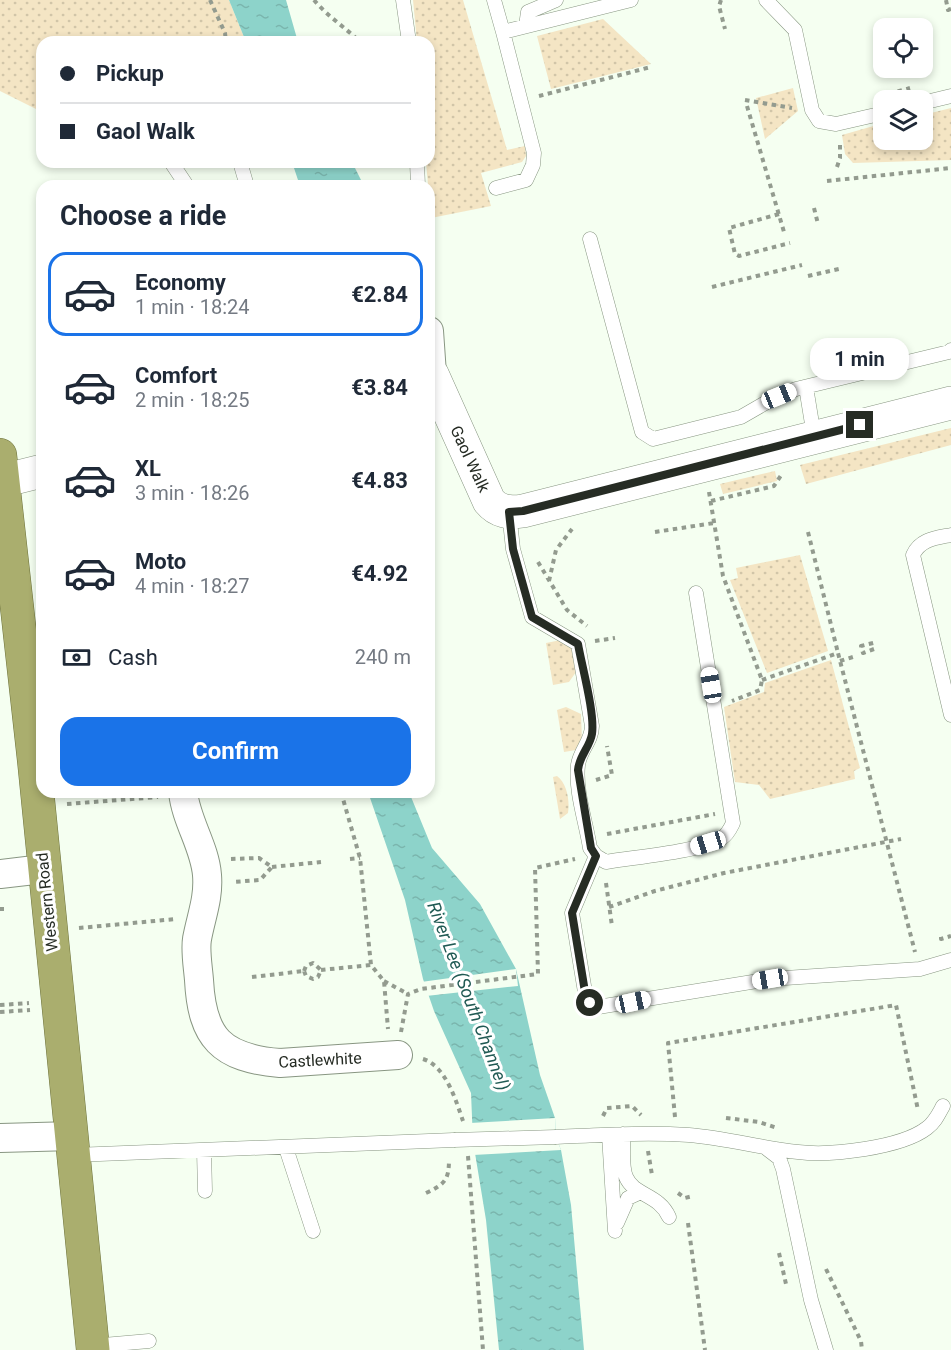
<!DOCTYPE html>
<meta charset="utf-8">
<style>
:root{--surface:#fff;--page:#f2f2f3;--text:#1f2937;--muted:#747a83;--line:#e0e1e3;--accent:#1a73e8}
body{margin:0;font-family:Roboto,sans-serif;background:var(--page);color:var(--text);height:100vh;display:flex;flex-direction:column;font-size:22px;white-space:nowrap}
*{box-sizing:border-box;margin:0}
p{font-size:20px;color:var(--muted)}
.icon{flex:none;width:33px;height:33px;fill:none;stroke:currentColor;stroke-width:2;stroke-linecap:round;stroke-linejoin:round}
.map{position:relative;flex:1;overflow:hidden}
.details{position:absolute;left:36px;top:180px;width:399px;height:618px;display:flex;flex-direction:column;background:var(--surface);border-radius:18px;box-shadow:0 3px 9px #0003}
.details>*{flex:none}
.guide{position:absolute;left:36px;top:36px;width:399px;height:132px;border-radius:18px;box-shadow:0 3px 9px #0003;display:grid;align-content:center;height:132px;padding:0 24px;background:var(--surface)}
.fabs{position:absolute;left:873px;top:18px;display:grid;gap:12px}
.fabs a{display:grid;place-items:center;width:60px;height:60px;border-radius:12px;background:var(--surface);box-shadow:0 3px 9px #0003;font-size:30px}
.end{position:absolute;width:27px;height:27px;margin:-14px;border:8px solid #262c24;background:#fff;box-shadow:0 0 0 3px #fff}
.from{border-radius:50%}
.bubble{position:absolute;height:42px;border-radius:18px;background:var(--surface);box-shadow:0 3px 9px #0003;font-size:20px;font-weight:700;line-height:42px;text-align:center}
.car{position:absolute;width:18px;height:36px;margin:-18px -9px;border-radius:8px;box-shadow:0 0 4px 2px #0007;background:linear-gradient(#fff 24%,#345 0 40%,#fff 0 76%,#345 0 86%,#fff 0)}
.guide b{display:flex;align-items:center;gap:21px;height:57px;font-size:22px}
.guide b+b{border-top:2px solid var(--line)}
.guide i{width:15px;height:15px;background:var(--text)}
ul{padding:0;list-style:none}
li{display:flex;align-items:center;gap:18px;height:84px;margin:0 12px 9px;padding:0 12px;border:3px solid transparent;border-radius:18px}
li div{flex:1}
li b{display:block;font-size:22px}
li em{font-style:normal;font-weight:700}
li.current{border-color:var(--accent)}
li>.icon{width:54px;height:54px;stroke-width:1.5}
h2{padding:0 24px;font-size:27px;line-height:72px}
.pay{display:flex;align-items:center;gap:15px;height:66px;padding:0 24px;font-size:22px}
.pay p{margin-inline-start:auto}
.cta{display:flex;gap:12px;margin-top:auto;padding:12px 24px}
.cta a{flex:1;height:69px;border-radius:18px;background:var(--accent);color:#fff;font-size:24px;font-weight:700;line-height:69px;text-align:center}
.map>svg:first-child{display:block}
</style>
<div class="map">
<svg width="951" height="1350" viewBox="0 0 951 1350">
<defs>
<pattern id="grass-dots" width="8" height="8" patternUnits="userSpaceOnUse" patternTransform="scale(1.5)"><rect width="8" height="8" fill="#f4e5c4"/><path d="M2 2h.1M6 6h.1" fill="none" stroke="#d1c5a8" stroke-width="1.8" stroke-linecap="round"/></pattern>
<pattern id="water-ripples" width="26" height="14" patternUnits="userSpaceOnUse" patternTransform="scale(1.5)"><rect width="26" height="14" fill="#8dd3ca"/><path d="M2 4q2-2 4 0t4 0M15 11q2-2 4 0t4 0" fill="none" stroke="#7ab5ad"/></pattern>
</defs>
<rect width="100%" height="100%" fill="#f5fff1"/>
<!-- grass -->
<path fill="url(#grass-dots)" d="M0 0H229L246 42H42V112L0 91Z
M413 0H463L507 150 525 146 526 156 522 162 481 173 491 206 431 218 426 162H429V42H417Z
M603 19 651 64 551 89 537 36Z
M793 88 798 111 765 139 756 98Z
M951 108V160L853 163 845 154 842 135 877 125 882 145 922 140 923 115Z
M951 428V445L806 484 800 465Z
M775 471 777 481 723 494 720 484Z
M800 555 828 651 767 673 730 580 738 578 736 568Z
M561 640 571 646 576 672 569 682 553 685 546 643Z
M831 660 860 768 854 771 855 779 770 799 759 785 735 782 724 707 764 692 765 683Z
M566 707 581 714 582 741 576 750 564 752 557 710Z
M557 776C567 783 570 801 568 813L560 819 553 777Z"/>
<!-- water -->
<path fill="url(#water-ripples)" d="M229 0H286L298 42H246Z
M292 162H352L364 186H300Z
M368 792H409L432 848 480 904 516 969 540 1075 555 1118 556 1137 561 1150 571 1205 584 1350H499L486 1220 473 1141 471 1093 434 1011 423 979 405 900Z"/>
<!-- pier -->
<path fill="#f5fff1" d="M516 969 518 986 426 996 421 982Z
M555 1118 556 1137 561 1150 473 1155 470 1123Z"/>
<g fill="none" stroke-linecap="round" stroke-linejoin="round">
<!-- service casing -->
<g stroke="#889682" stroke-width="15">
<path id="service" d="M403 0 409 42
M494 0 503 32 631 0
M766 0 795 30 812 110 819 121 836 124 884 113
M526 26 528 12 556 0
M922 103 951 96
M171 162 187 186
M240 162 247 186
M417 162 418 186
M496 188 526 180 533 165 534 153 503 32
M590 239 642 432 653 439 741 417 767 402
M806 387 814 436
M779 396 796 389 949 352 951 350
M509 512 513 549 532 617 578 644 592 726C592 741 580 750 578 765 575 791 586 822 590 848L596 856 606 862C634 857 700 852 722 838 728 834 730 829 733 823L696 593
M951 535C936 538 920 539 913 555L951 715
M596 856 572 913 586 998 598 1007 770 979 920 969 951 960
M623 1134C624 1147 621 1165 626 1177 634 1196 659 1194 669 1217
M609 1135 615 1231
M556 1137C601 1135 645 1132 689 1135 726 1138 761 1148 798 1152 830 1156 901 1148 927 1128 935 1122 938 1115 943 1106
M286 1148 313 1231
M766 1148 779 1158 783 1169 811 1300 826 1350
M204 1151 205 1191
M74 1155 454 1140
M617 1223 628 1198 641 1192
M92 1346 149 1341"/>
</g>
<!-- minor casing -->
<g stroke="#889682" stroke-width="30">
<path id="minor" d="M429 331 432 374
M183 792C186 821 205 847 207 875 209 898 201 917 197 939 195 951 198 967 199 980 202 1038 221 1058 280 1063L398 1055
M0 874 43 869
M0 1138 73 1136"/>
</g>
<!-- tertiary casing -->
<g stroke="#889682" stroke-width="34">
<path id="tertiary" d="M429 374H432L489 501C498 512 509 513 523 511L951 403
M2 481 42 471"/>
</g>
<!-- trunk casing -->
<g stroke="#6e733d" stroke-width="34">
<path id="trunk" d="M0 455 34 760 93 1350"/>
</g>
<!-- path -->
<path stroke="#939b8f" stroke-width="4" stroke-dasharray="4.5 4.5" stroke-linecap="butt" d="M210 0 225 33 226 42
M314 0C327 16 345 27 360 42
M721 0 719 6 725 29
M946 0 948 10 951 9
M889 94 910 88
M539 96 651 67
M745 100 792 108
M747 106 784 232
M837 167 840 158V141
M827 181 951 168
M814 208 818 224
M779 214 729 228 735 254 739 256 790 243
M808 276 843 268
M712 287 802 265
M709 492 723 576 762 680 760 690 732 701
M711 501 774 486 782 474
M655 532 714 523
M808 532 838 653
M538 562 567 610 587 626
M549 581 556 550 572 529
M595 641 615 638
M874 649 863 653 861 646 877 642
M840 661 856 656
M762 680 838 653 915 952
M596 780 612 775 607 746
M341 792 360 858 371 965 384 981 388 1029
M67 804 158 797
M607 834 715 814
M231 859 259 858 272 867 260 880 233 882
M350 859 360 858
M272 867 321 862
M606 883 612 926
M609 907 655 891 724 873 901 839
M0 909H4
M79 928 176 919
M941 937V939L951 936
M321 970 371 965
M304 971 306 976 313 979 318 977 321 970
M304 971 306 966 313 963 321 970
M252 977 304 971
M384 981 408 994
M0 1005 29 1003
M0 1012 30 1010
M401 1032 408 994 421 989 538 974 535 868 575 859
M423 1059C446 1066 456 1101 463 1121
M603 1116 607 1108 632 1106 641 1115
M675 1117 668 1043 896 1005 918 1110
M726 1118 759 1122 777 1128
M648 1151 652 1175
M468 1156 483 1350
M426 1193C445 1184 449 1180 449 1159
M678 1193 685 1198 693 1196
M688 1223 705 1350
M779 1253 786 1284
M826 1269 861 1341 862 1350"/>
<!-- service -->
<use href="#service" stroke="#fff" stroke-width="14"/>
<!-- minor -->
<use href="#minor" stroke="#fff" stroke-width="28"/>
<!-- tertiary -->
<use href="#tertiary" stroke="#fff" stroke-width="33"/>
<!-- trunk -->
<use href="#trunk" stroke="#aaae6e" stroke-width="33"/>
<!-- service-bridge casing -->
<g stroke="#889682" stroke-width="15" stroke-linecap="butt">
<path id="service-bridge" d="M454 1140 556 1137"/>
</g>
<!-- service-bridge -->
<use href="#service-bridge" stroke="#fff" stroke-width="14"/>
</g>
<g fill="none" stroke-linecap="round" stroke-linejoin="round">
<!-- route -->
<path stroke="#262c24" stroke-width="8" d="M590 1003 586 998 572 913 596 856 591 848 578 770C579 756 590 747 592 734 595 713 582 667 578 644L532 617 513 549 509 512 523 511 860 425"/>
</g>
<g text-anchor="middle" dominant-baseline="central" stroke-width="6" stroke-linejoin="round" paint-order="stroke">
<!-- street labels -->
<g font-size="16" fill="#262c24" stroke="#fff">
<text transform="translate(470 459) rotate(65)">Gaol Walk</text>
<text transform="translate(47 902) rotate(-96)">Western Road</text>
<text transform="translate(320 1060) rotate(-3)">Castlewhite</text>
</g>
<!-- water labels -->
<g font-size="18" font-style="italic" fill="#205a54" stroke="#fff">
<text transform="translate(469 996) rotate(69)">River Lee (South Channel)</text>
</g>
</g>
</svg>
<div class="fabs">
<a><svg class="icon" aria-label="locate" viewBox="0 0 24 24"><circle cx="12" cy="12" r="6"/><path d="M12 2v4M12 18v4M2 12h4M18 12h4"/></svg></a>
<a><svg class="icon" aria-label="layers" viewBox="0 0 24 24"><path d="M12 4l9 5-9 5-9-5zM3 14l9 5 9-5"/></svg></a>
</div>
<i class="end from" style="left:590px;top:1003px"></i>
<i class="end" style="left:860px;top:425px"></i>
<div class="bubble" style="left:810px;top:338px;width:99px">1 min</div>
<i class="car" style="left:779px;top:396px;rotate:68deg"></i>
<i class="car" style="left:711px;top:685px;rotate:351deg"></i>
<i class="car" style="left:708px;top:843px;rotate:253deg"></i>
<i class="car" style="left:770px;top:979px;rotate:261deg"></i>
<i class="car" style="left:633px;top:1002px;rotate:78deg"></i>
<div class="guide">
<b><i class="from"></i>Pickup</b>
<b><i></i>Gaol Walk</b>
</div>
<section class="details">
<h2>Choose a ride</h2>
<ul>
<li class="current"><svg class="icon" aria-label="car" viewBox="0 0 24 24"><path d="M5 17H2v-5l4-1 3-4h7l3 4 3 1v5h-3M9 17h6M6 11h13"/><circle cx="7" cy="17" r="2"/><circle cx="17" cy="17" r="2"/></svg><div><b>Economy</b><p>1 min · 18:24</p></div><em>€2.84</em></li>
<li><svg class="icon" aria-label="car" viewBox="0 0 24 24"><path d="M5 17H2v-5l4-1 3-4h7l3 4 3 1v5h-3M9 17h6M6 11h13"/><circle cx="7" cy="17" r="2"/><circle cx="17" cy="17" r="2"/></svg><div><b>Comfort</b><p>2 min · 18:25</p></div><em>€3.84</em></li>
<li><svg class="icon" aria-label="car" viewBox="0 0 24 24"><path d="M5 17H2v-5l4-1 3-4h7l3 4 3 1v5h-3M9 17h6M6 11h13"/><circle cx="7" cy="17" r="2"/><circle cx="17" cy="17" r="2"/></svg><div><b>XL</b><p>3 min · 18:26</p></div><em>€4.83</em></li>
<li><svg class="icon" aria-label="car" viewBox="0 0 24 24"><path d="M5 17H2v-5l4-1 3-4h7l3 4 3 1v5h-3M9 17h6M6 11h13"/><circle cx="7" cy="17" r="2"/><circle cx="17" cy="17" r="2"/></svg><div><b>Moto</b><p>4 min · 18:27</p></div><em>€4.92</em></li>
</ul>
<div class="pay"><svg class="icon" aria-label="cash" viewBox="0 0 24 24"><path d="M3 7h18v10H3z"/><circle cx="12" cy="12" r="2"/></svg>Cash<p>240 m</p></div>
<div class="cta"><a>Confirm</a></div>
</section>
</div>
